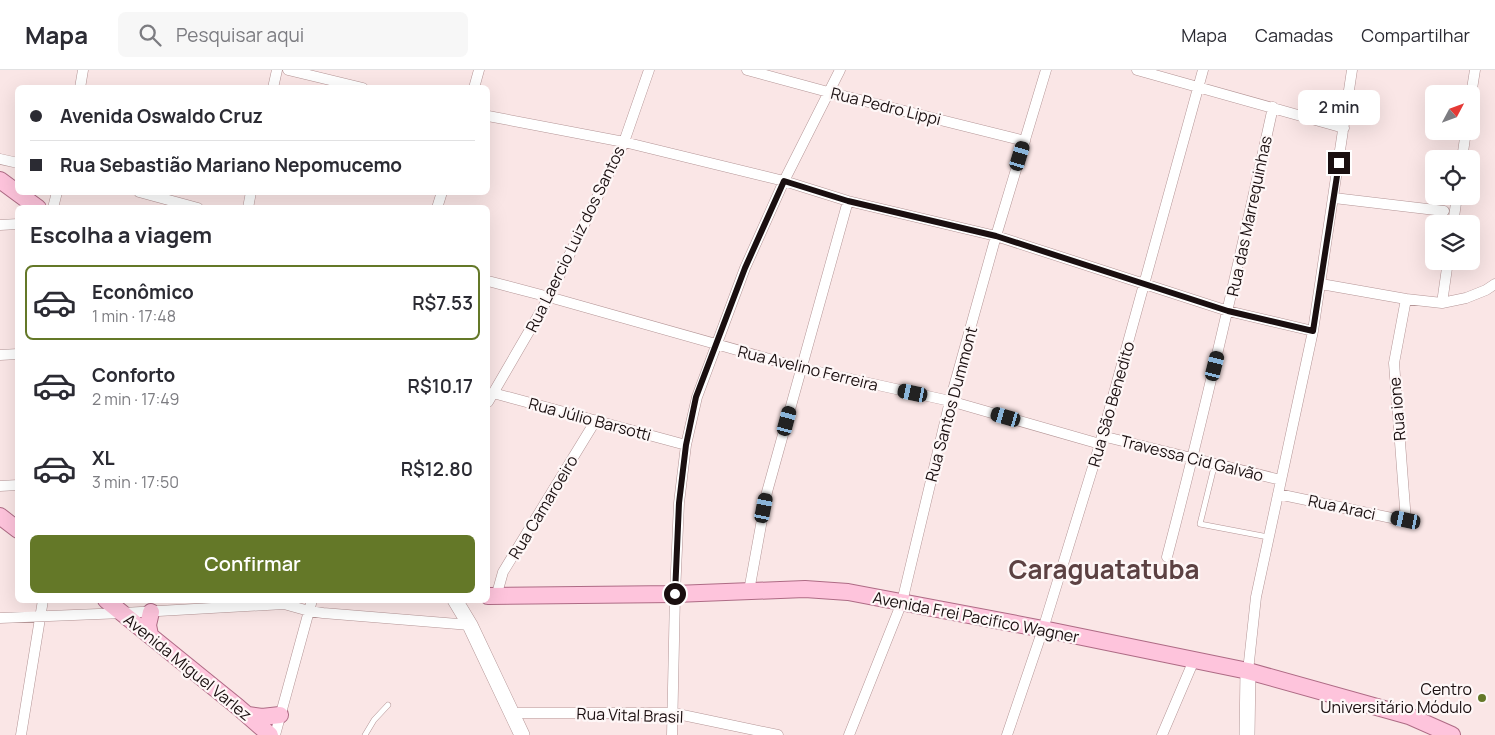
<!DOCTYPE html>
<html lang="pt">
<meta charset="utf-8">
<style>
:root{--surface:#fff;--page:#f7f7f7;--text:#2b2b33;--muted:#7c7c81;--line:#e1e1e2;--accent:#647828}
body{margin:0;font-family:Manrope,sans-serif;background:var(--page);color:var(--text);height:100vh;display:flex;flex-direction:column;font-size:19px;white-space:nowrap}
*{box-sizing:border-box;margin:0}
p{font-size:16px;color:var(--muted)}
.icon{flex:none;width:28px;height:28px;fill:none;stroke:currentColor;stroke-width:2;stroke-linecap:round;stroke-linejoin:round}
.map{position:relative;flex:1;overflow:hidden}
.drawer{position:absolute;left:15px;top:135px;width:475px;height:398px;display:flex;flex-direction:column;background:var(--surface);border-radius:8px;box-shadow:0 5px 20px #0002}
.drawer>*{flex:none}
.hud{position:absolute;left:15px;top:15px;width:475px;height:110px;border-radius:8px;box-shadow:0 5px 20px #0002;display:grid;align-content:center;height:110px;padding:0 15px;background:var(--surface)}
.needle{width:32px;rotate:49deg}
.tools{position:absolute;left:1425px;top:15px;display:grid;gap:10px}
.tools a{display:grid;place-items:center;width:55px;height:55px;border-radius:8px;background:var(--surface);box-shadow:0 5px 20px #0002;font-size:25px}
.end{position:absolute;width:22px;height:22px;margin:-11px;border:6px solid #1a0f10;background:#fff;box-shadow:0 0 0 2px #fff}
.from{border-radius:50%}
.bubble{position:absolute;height:35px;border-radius:8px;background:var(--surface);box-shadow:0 5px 20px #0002;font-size:16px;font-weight:600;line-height:35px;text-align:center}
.car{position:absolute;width:15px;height:30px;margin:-15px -8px;border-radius:6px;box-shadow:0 0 4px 1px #0007;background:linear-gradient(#222 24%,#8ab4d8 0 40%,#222 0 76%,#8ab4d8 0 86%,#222 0)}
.hud b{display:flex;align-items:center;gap:18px;height:48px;font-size:19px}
.hud b+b{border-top:1px solid var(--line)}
.hud i{width:12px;height:12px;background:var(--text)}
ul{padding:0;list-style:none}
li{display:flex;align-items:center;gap:15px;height:75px;margin:0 10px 8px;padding:0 5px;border:2px solid transparent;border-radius:8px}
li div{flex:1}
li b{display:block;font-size:19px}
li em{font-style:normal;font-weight:600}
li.on{border-color:var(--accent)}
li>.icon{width:45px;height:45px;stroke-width:1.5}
h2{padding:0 15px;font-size:22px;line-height:60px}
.action{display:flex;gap:10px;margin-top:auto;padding:10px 15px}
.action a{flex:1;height:58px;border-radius:8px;background:var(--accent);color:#fff;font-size:20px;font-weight:600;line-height:58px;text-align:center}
header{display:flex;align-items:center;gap:30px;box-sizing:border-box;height:70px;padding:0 25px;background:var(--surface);border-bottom:1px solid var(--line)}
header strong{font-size:24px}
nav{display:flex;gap:28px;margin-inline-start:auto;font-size:18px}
.search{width:350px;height:45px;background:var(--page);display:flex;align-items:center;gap:12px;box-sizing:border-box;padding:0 18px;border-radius:8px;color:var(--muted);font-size:19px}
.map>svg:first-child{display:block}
</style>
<header>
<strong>Mapa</strong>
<div class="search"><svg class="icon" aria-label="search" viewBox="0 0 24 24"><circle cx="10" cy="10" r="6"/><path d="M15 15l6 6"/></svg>Pesquisar aqui</div>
<nav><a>Mapa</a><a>Camadas</a><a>Compartilhar</a></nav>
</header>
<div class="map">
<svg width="1495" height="665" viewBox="0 0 1495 665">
<rect width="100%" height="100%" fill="#fae6e6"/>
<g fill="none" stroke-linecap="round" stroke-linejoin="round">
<!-- lane casing -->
<g stroke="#b49596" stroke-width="6">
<path id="lane" d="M1213 401 1200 454 1268 467
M365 665 374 650 388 635"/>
</g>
<!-- street casing -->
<g stroke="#b49596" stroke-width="11">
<path id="street" d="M288 0 363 18
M747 0 828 22 1025 71
M1137 0 1344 58
M80 18 83 0
M273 18 277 0
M474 18 479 0
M1471 25 1475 0
M488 46 624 72 784 111 848 131 996 166 1228 241 1313 261
M0 89 18 93
M1462 89 1466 61
M139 122 198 138
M1334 128 1444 141
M53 138 57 122
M248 138 251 122
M437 138 442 122
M1453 154 1457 126
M0 155 18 154
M488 211 549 227 801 298 950 331 1100 374
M1321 214 1406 229 1442 233 1466 228 1486 220 1495 214
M1442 233 1448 191
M0 285 18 284
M493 323 686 375
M488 332 549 227 624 72 649 0
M1102 366 1281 410
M0 416 18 415
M1278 424 1406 451 1394 293 1406 229
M1167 487C1206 338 1240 188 1273 37
M749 521 767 422 848 131
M496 527 503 502 596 350
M0 548 123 543 284 534 309 541 323 543 470 555
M1248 601 1256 527 1313 261 1352 0
M511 643H673L778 665
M21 665 43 530
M275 665 312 530
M672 665 675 524 679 433 686 375 697 327 745 198 784 111 840 0
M849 665 902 532 950 331 996 166 1046 0
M1007 665 1043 559 1100 374 1203 0
M1162 665 1194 590"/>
</g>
<!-- secondary casing -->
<g stroke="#b49596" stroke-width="16">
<path id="secondary" d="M455 530 470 555 522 665
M1247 665 1248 601"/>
</g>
<!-- primary casing -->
<g stroke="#ae6b85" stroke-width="18">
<path id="primary" d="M0 110 38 138
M0 446 18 460
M488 526 675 524 805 519 848 522 1043 559 1248 601 1409 646 1452 665
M106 530 238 637 270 665
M150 565 148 555 151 542
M248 645 262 647 280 645"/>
</g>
<!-- lane -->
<use href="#lane" stroke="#fff" stroke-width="5"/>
<!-- street -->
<use href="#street" stroke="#fff" stroke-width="10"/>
<!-- secondary -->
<use href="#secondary" stroke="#fff" stroke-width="15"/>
<!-- primary -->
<use href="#primary" stroke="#fec4dc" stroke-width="16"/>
</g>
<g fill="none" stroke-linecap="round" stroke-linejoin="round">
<!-- route -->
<path stroke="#1a0f10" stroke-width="6" d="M675 524 679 433 686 375 696 327 745 198 784 111 848 131 996 166 1228 241 1313 261 1339 93"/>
</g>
<!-- markers -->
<circle fill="#647828" stroke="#fef7f7" stroke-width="2" cx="1482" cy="628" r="5"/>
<g text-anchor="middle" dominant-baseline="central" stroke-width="4.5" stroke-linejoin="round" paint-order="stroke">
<!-- street labels -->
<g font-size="16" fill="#1a0f10" stroke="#fef7f7">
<text transform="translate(886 36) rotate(14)">Rua Pedro Lippi</text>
<text transform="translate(1249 146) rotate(-78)">Rua das Marrequinhas</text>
<text transform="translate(575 169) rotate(-64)">Rua Laercio Luiz dos Santos</text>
<text transform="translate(808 298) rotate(14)">Rua Avelino Ferreira</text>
<text transform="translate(951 334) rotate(-75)">Rua Santos Dummont</text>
<text transform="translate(1111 334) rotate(-74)">Rua São Benedito</text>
<text transform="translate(1397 339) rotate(-95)">Rua ione</text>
<text transform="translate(590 349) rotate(15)">Rua Júlio Barsotti</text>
<text transform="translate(1192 388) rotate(14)">Travessa Cid Galvão</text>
<text transform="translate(543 437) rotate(-59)">Rua Camaroeiro</text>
<text transform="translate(1342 437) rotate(12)">Rua Araci</text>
<text transform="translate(976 547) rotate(11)">Avenida Frei Pacifico Wagner</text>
<text transform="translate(188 597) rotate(39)">Avenida Miguel Varlez</text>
<text transform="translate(630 645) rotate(2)">Rua Vital Brasil</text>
</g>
<!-- poi labels -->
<g font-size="16" fill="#1a0f10" stroke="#fef7f7" text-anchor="end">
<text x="1472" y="619">Centro<tspan x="1472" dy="18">Universitário Módulo</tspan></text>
</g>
<!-- town labels -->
<g font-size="26" font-weight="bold" fill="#5c4142" stroke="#fef7f7">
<text x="1104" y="499">Caraguatatuba</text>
</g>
</g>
</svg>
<div class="tools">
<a><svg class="needle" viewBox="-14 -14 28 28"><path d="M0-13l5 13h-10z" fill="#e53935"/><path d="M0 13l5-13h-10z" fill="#7c7c81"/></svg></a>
<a><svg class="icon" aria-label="locate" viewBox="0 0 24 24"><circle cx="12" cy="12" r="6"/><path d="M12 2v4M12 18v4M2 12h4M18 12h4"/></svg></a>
<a><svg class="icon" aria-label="layers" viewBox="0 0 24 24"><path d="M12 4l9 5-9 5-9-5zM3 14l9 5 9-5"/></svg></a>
</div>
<i class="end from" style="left:675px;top:524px"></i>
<i class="end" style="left:1339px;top:93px"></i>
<div class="bubble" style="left:1298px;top:20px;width:82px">2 min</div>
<i class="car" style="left:1020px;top:86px;rotate:17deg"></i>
<i class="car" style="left:1215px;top:296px;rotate:14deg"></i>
<i class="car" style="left:913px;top:323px;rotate:282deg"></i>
<i class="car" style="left:1006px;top:347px;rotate:286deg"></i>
<i class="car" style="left:787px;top:351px;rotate:15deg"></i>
<i class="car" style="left:764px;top:438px;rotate:11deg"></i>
<i class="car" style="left:1406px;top:450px;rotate:282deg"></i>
<div class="hud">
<b><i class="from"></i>Avenida Oswaldo Cruz</b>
<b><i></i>Rua Sebastião Mariano Nepomucemo</b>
</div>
<section class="drawer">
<h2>Escolha a viagem</h2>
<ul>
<li class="on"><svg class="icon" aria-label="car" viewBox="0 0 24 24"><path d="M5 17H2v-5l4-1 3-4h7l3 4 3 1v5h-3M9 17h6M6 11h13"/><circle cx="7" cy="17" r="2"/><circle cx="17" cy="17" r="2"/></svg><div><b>Econômico</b><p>1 min · 17:48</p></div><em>R$7.53</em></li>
<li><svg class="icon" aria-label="car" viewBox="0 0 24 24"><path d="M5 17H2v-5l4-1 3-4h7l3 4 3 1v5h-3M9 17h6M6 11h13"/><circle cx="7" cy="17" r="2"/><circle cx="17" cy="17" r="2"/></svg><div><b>Conforto</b><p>2 min · 17:49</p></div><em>R$10.17</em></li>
<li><svg class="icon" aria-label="car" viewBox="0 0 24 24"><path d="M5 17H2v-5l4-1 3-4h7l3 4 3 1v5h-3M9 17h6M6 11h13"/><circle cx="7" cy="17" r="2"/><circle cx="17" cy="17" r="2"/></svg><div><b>XL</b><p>3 min · 17:50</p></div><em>R$12.80</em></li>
</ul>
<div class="action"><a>Confirmar</a></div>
</section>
</div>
